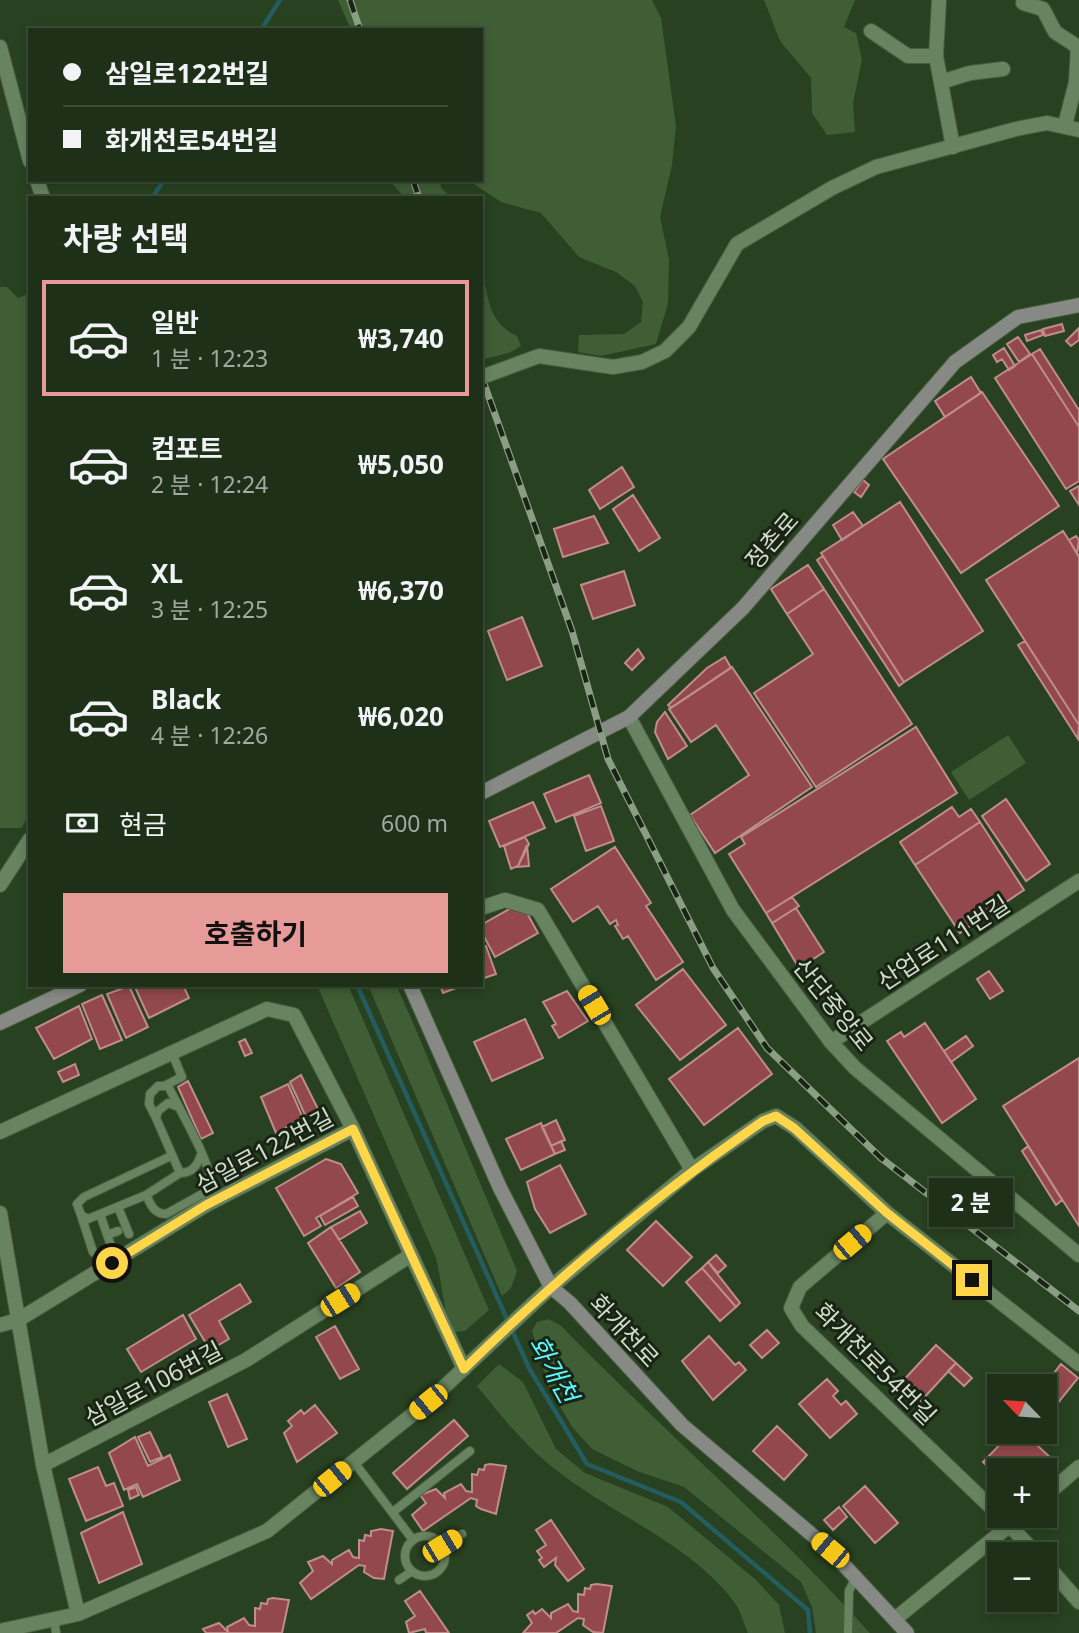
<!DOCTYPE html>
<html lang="ko">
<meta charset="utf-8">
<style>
:root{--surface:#1e3118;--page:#263921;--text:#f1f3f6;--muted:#a1a9a2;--line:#3c4c37;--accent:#e69b98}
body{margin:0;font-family:"Noto Sans","Noto Sans KR",sans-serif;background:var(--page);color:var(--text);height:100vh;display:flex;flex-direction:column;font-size:26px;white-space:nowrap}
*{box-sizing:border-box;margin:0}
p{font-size:23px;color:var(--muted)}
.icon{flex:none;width:38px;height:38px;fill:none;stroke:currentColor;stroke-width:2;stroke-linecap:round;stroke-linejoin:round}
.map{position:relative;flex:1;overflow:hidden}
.details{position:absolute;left:28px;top:196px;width:455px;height:791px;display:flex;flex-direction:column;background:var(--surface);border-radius:0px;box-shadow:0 4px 10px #0003,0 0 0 2px var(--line)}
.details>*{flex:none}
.guide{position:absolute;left:28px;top:28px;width:455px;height:154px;border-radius:0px;box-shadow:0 4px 10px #0003,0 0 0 2px var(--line);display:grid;align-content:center;height:154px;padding:0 35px;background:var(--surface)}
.needle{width:46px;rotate:295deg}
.buttons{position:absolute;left:987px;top:1374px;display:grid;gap:14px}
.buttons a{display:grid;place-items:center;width:70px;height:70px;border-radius:0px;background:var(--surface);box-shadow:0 4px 10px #0003,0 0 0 2px var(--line);font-size:35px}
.end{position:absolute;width:32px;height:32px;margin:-16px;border:9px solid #ffd54a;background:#111;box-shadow:0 0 0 4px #111}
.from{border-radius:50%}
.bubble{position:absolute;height:49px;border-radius:0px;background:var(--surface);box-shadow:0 4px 10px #0003,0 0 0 2px var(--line);font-size:23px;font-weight:700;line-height:49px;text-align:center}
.car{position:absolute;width:21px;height:42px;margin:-21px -10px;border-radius:9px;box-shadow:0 0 5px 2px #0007;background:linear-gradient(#f5c518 24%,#345 0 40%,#f5c518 0 76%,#345 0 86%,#f5c518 0)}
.guide b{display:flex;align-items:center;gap:24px;height:66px;font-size:26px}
.guide b+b{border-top:2px solid var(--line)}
.guide i{width:18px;height:18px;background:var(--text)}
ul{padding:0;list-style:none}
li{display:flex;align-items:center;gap:21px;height:116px;margin:0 14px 10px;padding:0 21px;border:4px solid transparent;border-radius:0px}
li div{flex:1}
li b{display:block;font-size:26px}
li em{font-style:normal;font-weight:700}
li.selected{border-color:var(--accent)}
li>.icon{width:63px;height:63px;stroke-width:1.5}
h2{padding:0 35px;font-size:32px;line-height:84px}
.pay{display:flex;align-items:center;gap:18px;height:77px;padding:0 35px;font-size:26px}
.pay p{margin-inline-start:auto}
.cta{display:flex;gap:14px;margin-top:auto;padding:14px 35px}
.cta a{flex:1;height:80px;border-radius:0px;background:var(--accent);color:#111;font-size:28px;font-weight:700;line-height:80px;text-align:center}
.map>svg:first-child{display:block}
</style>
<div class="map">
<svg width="1079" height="1633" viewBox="0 0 1079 1633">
<rect width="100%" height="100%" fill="#284120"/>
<!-- green -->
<path fill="#3f5e35" d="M338 0H652L661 18 676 126 672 165 660 217 669 259 668 303 656 344 601 356 578 352 579 335 624 334 641 322 643 302 635 286 616 272 579 257 541 213 501 202 468 180H481V30H351Z
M764 0H855L844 27 856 33 862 60 853 103 855 132 827 135 812 113 811 78 780 41Z
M389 180H440L441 188 452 198H405Z
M481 262C488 293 486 322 517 336L521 346 509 353 484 359 481 352Z
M0 287H7L18 298 30 293V811L22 828H0Z
M1008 735 1026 763 969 800 951 772Z
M317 985H348L489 1310 465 1331 452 1332C443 1308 442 1283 436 1258Z
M368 985H396L411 1018 517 1271 511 1288 502 1296Z
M548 1319 560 1325C662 1429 773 1525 870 1633H816L812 1607 801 1582 684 1487 637 1471 592 1449 573 1428 550 1390 532 1331 537 1322Z
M499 1364 523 1382 556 1449 585 1473 668 1507 756 1580 779 1605 785 1633H748C744 1624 741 1612 735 1603 692 1545 619 1518 563 1475 528 1450 504 1419 477 1386Z"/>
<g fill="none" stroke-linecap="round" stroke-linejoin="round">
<!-- stream -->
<path stroke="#235d5f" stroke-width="4.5" d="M261 30 280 0
M152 198 164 180
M357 985 529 1368 587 1464 681 1502 808 1610 810 1633"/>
</g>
<!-- building -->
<path fill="#92484c" stroke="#c08d8d" stroke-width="2" d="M1062 324 1064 331 1045 336 1043 329Z
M1079 328V340L1071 346 1066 341Z
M1041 330 1043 335 1027 341 1025 335Z
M1018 337 1030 354 1019 362 1007 344Z
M1004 348 1015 366 1009 370 1002 359 997 362 993 355Z
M1040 349 1079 410V427L1032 354Z
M1032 354 1079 427V481L1066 489 995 378Z
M971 377 981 393 945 417 935 401Z
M982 392 1059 506 961 573 883 459Z
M622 467 634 487 600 509 589 490Z
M863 480 869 485 861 497 854 492Z
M1079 486V505L1070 491Z
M633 495 660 538 639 551 613 509Z
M900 502 983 631 904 682 821 553Z
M853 512 863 526 842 540 833 525Z
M594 516 608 543 563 557 554 529Z
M1063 531 1079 556V725L986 580Z
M1076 536 1079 540 1077 554 1069 540Z
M823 556 904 682 899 686 817 560Z
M808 565 824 589 787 614 771 589Z
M624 571 635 605 593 619 581 585Z
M824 589 912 724 816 787 754 693 813 654 787 614Z
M522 617 542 666 507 680 488 631Z
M1025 641 1079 725 1078 739 1018 645Z
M638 649 644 658 632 670 625 663Z
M725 657 731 668 671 708 668 705 707 668Z
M732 667 812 787 715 853 690 815 749 775 716 725 691 742 669 709Z
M665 712 687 746 668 759 655 732 657 722Z
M916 727 957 793 766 913 729 854 745 844 741 837Z
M589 775 601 803 556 822 544 794Z
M1006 799 1050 864 1026 881 982 816Z
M533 802 545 828 500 847 489 821Z
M601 806 614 841 586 851 574 816Z
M952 807 959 817 971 809 980 822 915 865 900 842Z
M980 822 1024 890 960 933 915 865Z
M525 837 529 844 518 866 511 869 504 846Z
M527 845 529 866 516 867 518 866Z
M615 847 651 903 646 906 683 962 656 980 628 936 623 939 615 926 618 925 616 920 610 924 598 906 573 922 551 889Z
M792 897 799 906 772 923 766 913Z
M513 907 527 913 538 933 495 957 481 931V925Z
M796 908 824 952 799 968 772 923Z
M486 946 496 974 481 979V948Z
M683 969 726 1025 680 1060 636 1005Z
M989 971 1003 991 990 999 977 979Z
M134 985H183L189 998 149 1018Z
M440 985H464L443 993Z
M129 986 148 1027 126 1038 107 994Z
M567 991 588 1021 559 1038 552 1026 556 1024 543 1002Z
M102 995 122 1040 100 1049 82 1004Z
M79 1006 92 1039 54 1059 36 1028Z
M525 1019 543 1058 492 1081 474 1042Z
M925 1023 976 1099 942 1123 887 1041 901 1032 904 1037Z
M738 1028 772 1074 704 1125 669 1079Z
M966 1036 973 1046 951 1062 944 1051Z
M245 1039 252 1053 245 1056 239 1042Z
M1079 1058V1226L1003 1106Z
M75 1064 79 1075 63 1082 58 1072Z
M301 1075 319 1111 306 1117 290 1082Z
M188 1081 213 1133 201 1139 178 1087Z
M288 1084 303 1118 276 1133 261 1097Z
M556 1120 565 1140 551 1146 542 1127Z
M541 1123 555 1154 521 1170 506 1139Z
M561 1141 565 1150 555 1154 551 1146Z
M1028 1146 1062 1200 1056 1205 1022 1151Z
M326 1159 341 1164 358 1193 316 1218 321 1226 304 1236 276 1188Z
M560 1165 586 1214 550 1233 535 1209 527 1182Z
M353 1197 358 1206 325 1225 320 1216Z
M360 1211 367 1223 339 1240 331 1227Z
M656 1221 692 1257 663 1286 627 1250Z
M331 1227 360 1272 336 1288 308 1243Z
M716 1255 726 1266 718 1273 708 1262Z
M708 1262 740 1303 736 1307 702 1268Z
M702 1268 736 1307 720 1321 686 1282Z
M240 1284 251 1302 219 1321 229 1339 210 1350 189 1315Z
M183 1315 196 1339 141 1372 127 1349Z
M335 1326 359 1369 340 1379 316 1337Z
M767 1330 779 1343 762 1358 750 1345Z
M709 1336 735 1365 739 1362 746 1370 713 1400 682 1361Z
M936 1345 956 1363 921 1401 901 1383Z
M956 1363 972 1378 964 1386 948 1371Z
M1061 1364 1078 1378 1045 1419 1044 1386Z
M827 1379 838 1391 833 1396 841 1405 846 1401 857 1414 830 1438 799 1404Z
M227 1394 247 1439 228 1447 209 1402Z
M315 1405 337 1433 297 1462 284 1433 292 1426 288 1421 301 1410 304 1414Z
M454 1420 468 1436 407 1489 393 1473Z
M777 1426 807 1455 784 1480 753 1451Z
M150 1432 162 1457 150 1462 138 1437Z
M1012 1432H1023L1054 1461 1045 1470H999V1479L983 1462Z
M135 1437 148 1466 170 1455 180 1480 143 1497 137 1484 124 1490 109 1453Z
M490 1464 506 1466 496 1514 481 1509 476 1506 477 1500 471 1498 423 1531 412 1515 426 1503 420 1495 436 1489 445 1498 444 1493 461 1484 466 1491 472 1492V1474L477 1475 479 1469 484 1470 485 1465Z
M98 1467 106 1486 114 1483 123 1506 86 1521 69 1479Z
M865 1486 898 1523 875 1543 843 1506Z
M136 1487 139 1495 130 1499 128 1490Z
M839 1507 847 1517 833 1530 824 1520Z
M123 1512 142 1564 99 1583 81 1533Z
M551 1520 584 1569 568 1581 555 1565 556 1558 544 1567 539 1560 542 1558 537 1551 546 1545 536 1530Z
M381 1529 393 1531 384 1579 374 1578 364 1572 365 1566 359 1565 311 1599 300 1583 313 1571 308 1562 323 1556 332 1564V1560L349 1550 353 1557 359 1558V1540L364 1541 365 1535 371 1536V1531Z
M597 1584 612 1586 603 1633 593 1632 583 1625 584 1619 578 1618 556 1633H523L532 1623 527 1615 533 1611 535 1614 542 1609 551 1618V1613L568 1604 573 1611 578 1612V1594L584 1595 585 1588 590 1589 591 1585Z
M420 1591 449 1633H426L425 1629 409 1633 406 1622 415 1616 405 1601Z
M273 1598 289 1600 282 1633H206L203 1629 219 1623 228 1632 227 1627 244 1618 249 1625 255 1626V1608L260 1609 261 1603 267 1604 268 1599Z"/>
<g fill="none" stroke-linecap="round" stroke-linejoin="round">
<!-- service casing -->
<g stroke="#485e41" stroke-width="10">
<path id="service" d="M164 1086 182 1077 172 1053
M156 1118 149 1104 150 1094 158 1086H168L179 1107
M180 1173 146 1195C151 1205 154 1214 166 1214L211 1189C213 1168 189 1127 179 1107L168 1103 158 1111 156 1118 180 1173C192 1173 197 1166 201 1155
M146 1195 88 1219 81 1215 77 1204 84 1197 171 1156
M118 1207 129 1234
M100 1214 111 1246
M81 1215 93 1252
M107 1235 118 1231
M354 1462 413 1540
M393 1512 470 1451
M405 1556a20 20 0 1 1 40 0a20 20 0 1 1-40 0Z
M442 1546 462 1534
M399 1580 412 1571
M54 1619 56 1633
M848 1633 849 1591 856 1577"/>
</g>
<!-- minor casing -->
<g stroke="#485e41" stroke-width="16">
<path id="minor" d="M939 0 936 56 953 147
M1023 3 1043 9 1055 32 1078 47 1076 82 1065 125
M871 31 908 56H936
M941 82 970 73 1003 69
M490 374 539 356 613 367 642 362 665 351 689 327 737 244 832 188 876 167 1016 129 1047 123 1079 130
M0 885 30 839
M481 908 505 900 538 910 692 1170
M831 1042 1079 881
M0 1132 267 1009 294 1015 353 1129 464 1369
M0 1213 43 1465 78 1614
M887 1213 800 1287 791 1308 802 1326 999 1515
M0 1325 18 1320 206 1205 353 1129
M43 1465 246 1360 411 1255
M1045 1496 1079 1467
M1004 1519 1036 1554
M1045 1563 1079 1602
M895 1619 1021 1516
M0 1631 78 1614 267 1531 428 1402 551 1287 692 1170 763 1121 776 1116 795 1128 887 1213 1079 1364"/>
</g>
<!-- tertiary casing -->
<g stroke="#485e41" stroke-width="16">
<path id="tertiary" d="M0 47 30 161
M37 180 43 198
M629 717 733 910 831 1042 855 1068 1079 1255"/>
</g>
<!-- secondary casing -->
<g stroke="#485e41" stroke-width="16">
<path id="secondary" d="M481 793 629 717 743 608 955 362 1018 317 1079 305
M410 985 500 1188 551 1287 570 1303 682 1425 830 1550 907 1633
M0 1023 80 985"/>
</g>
<!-- service -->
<use href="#service" stroke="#67835f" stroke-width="8"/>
<!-- minor -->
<use href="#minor" stroke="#67835f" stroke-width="14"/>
<!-- tertiary -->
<use href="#tertiary" stroke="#67835f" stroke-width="14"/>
<!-- secondary -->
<use href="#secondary" stroke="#868984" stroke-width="14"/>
<!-- rail casing -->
<g stroke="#8a9e84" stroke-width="7">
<path id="rail" d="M350 0 360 30
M413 180 419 198
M481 375 572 631 608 759 713 968 767 1048 881 1158 1079 1311"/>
</g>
<!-- rail -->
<use href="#rail" stroke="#192415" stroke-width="4.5" stroke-dasharray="13" stroke-linecap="butt"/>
<!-- minor-bridge casing -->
<g stroke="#485e41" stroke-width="16" stroke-linecap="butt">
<path id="minor-bridge" d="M481 377 490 374"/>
</g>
<!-- minor-bridge -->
<use href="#minor-bridge" stroke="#67835f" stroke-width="14"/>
</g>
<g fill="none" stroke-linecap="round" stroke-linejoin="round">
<!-- route -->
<path stroke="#ffd54a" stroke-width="9" d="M112 1263 206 1205 353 1129 464 1369C557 1278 657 1194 763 1121L776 1116 794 1128 887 1213 972 1280"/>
</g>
<g text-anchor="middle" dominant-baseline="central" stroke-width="6" stroke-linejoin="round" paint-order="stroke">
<!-- street labels -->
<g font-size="24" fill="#ceddc9" stroke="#192415">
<text transform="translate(771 540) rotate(-49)">정촌로</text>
<text transform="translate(943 942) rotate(-33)">산업로111번길</text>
<text transform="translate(834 1004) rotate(51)">산단중앙로</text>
<text transform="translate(264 1150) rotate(-28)">삼일로122번길</text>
<text transform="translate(625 1330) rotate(47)">화개천로</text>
<text transform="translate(876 1363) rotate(45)">화개천로54번길</text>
<text transform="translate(153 1383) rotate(-28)">삼일로106번길</text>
</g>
<!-- water labels -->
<g font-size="26" font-style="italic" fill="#5af7fd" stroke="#192415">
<text transform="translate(554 1369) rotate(61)">화개천</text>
</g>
</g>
</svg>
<div class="buttons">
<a><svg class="needle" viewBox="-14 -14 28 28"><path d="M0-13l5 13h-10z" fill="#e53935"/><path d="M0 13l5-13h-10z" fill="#a1a9a2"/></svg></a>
<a>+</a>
<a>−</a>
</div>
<i class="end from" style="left:112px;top:1263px"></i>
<i class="end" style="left:972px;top:1280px"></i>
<div class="bubble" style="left:929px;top:1178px;width:84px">2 분</div>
<i class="car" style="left:594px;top:1005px;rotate:329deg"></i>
<i class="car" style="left:852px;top:1242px;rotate:50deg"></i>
<i class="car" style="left:340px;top:1300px;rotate:58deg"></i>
<i class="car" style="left:428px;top:1402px;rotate:231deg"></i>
<i class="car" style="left:332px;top:1479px;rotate:51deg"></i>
<i class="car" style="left:442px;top:1546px;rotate:59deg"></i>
<i class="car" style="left:830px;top:1550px;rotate:310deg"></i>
<div class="guide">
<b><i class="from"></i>삼일로122번길</b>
<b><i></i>화개천로54번길</b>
</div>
<section class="details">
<h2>차량 선택</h2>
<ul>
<li class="selected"><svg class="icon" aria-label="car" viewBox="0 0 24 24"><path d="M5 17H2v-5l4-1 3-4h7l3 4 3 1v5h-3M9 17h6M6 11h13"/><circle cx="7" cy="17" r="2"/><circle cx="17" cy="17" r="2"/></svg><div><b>일반</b><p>1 분 · 12:23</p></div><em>₩3,740</em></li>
<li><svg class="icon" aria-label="car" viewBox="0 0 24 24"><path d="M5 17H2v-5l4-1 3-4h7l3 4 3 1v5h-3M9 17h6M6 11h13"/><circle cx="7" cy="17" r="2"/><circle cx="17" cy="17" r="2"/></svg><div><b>컴포트</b><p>2 분 · 12:24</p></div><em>₩5,050</em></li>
<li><svg class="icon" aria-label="car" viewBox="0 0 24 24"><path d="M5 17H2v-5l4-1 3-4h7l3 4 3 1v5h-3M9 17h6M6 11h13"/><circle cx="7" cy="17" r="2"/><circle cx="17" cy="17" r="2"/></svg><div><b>XL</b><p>3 분 · 12:25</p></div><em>₩6,370</em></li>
<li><svg class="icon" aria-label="car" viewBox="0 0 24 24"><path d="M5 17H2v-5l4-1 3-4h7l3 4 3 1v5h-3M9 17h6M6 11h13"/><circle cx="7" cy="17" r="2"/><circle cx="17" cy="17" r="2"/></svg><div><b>Black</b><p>4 분 · 12:26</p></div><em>₩6,020</em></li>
</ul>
<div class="pay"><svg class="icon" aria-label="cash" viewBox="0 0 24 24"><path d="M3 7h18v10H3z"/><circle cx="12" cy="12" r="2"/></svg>현금<p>600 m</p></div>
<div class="cta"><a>호출하기</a></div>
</section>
</div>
